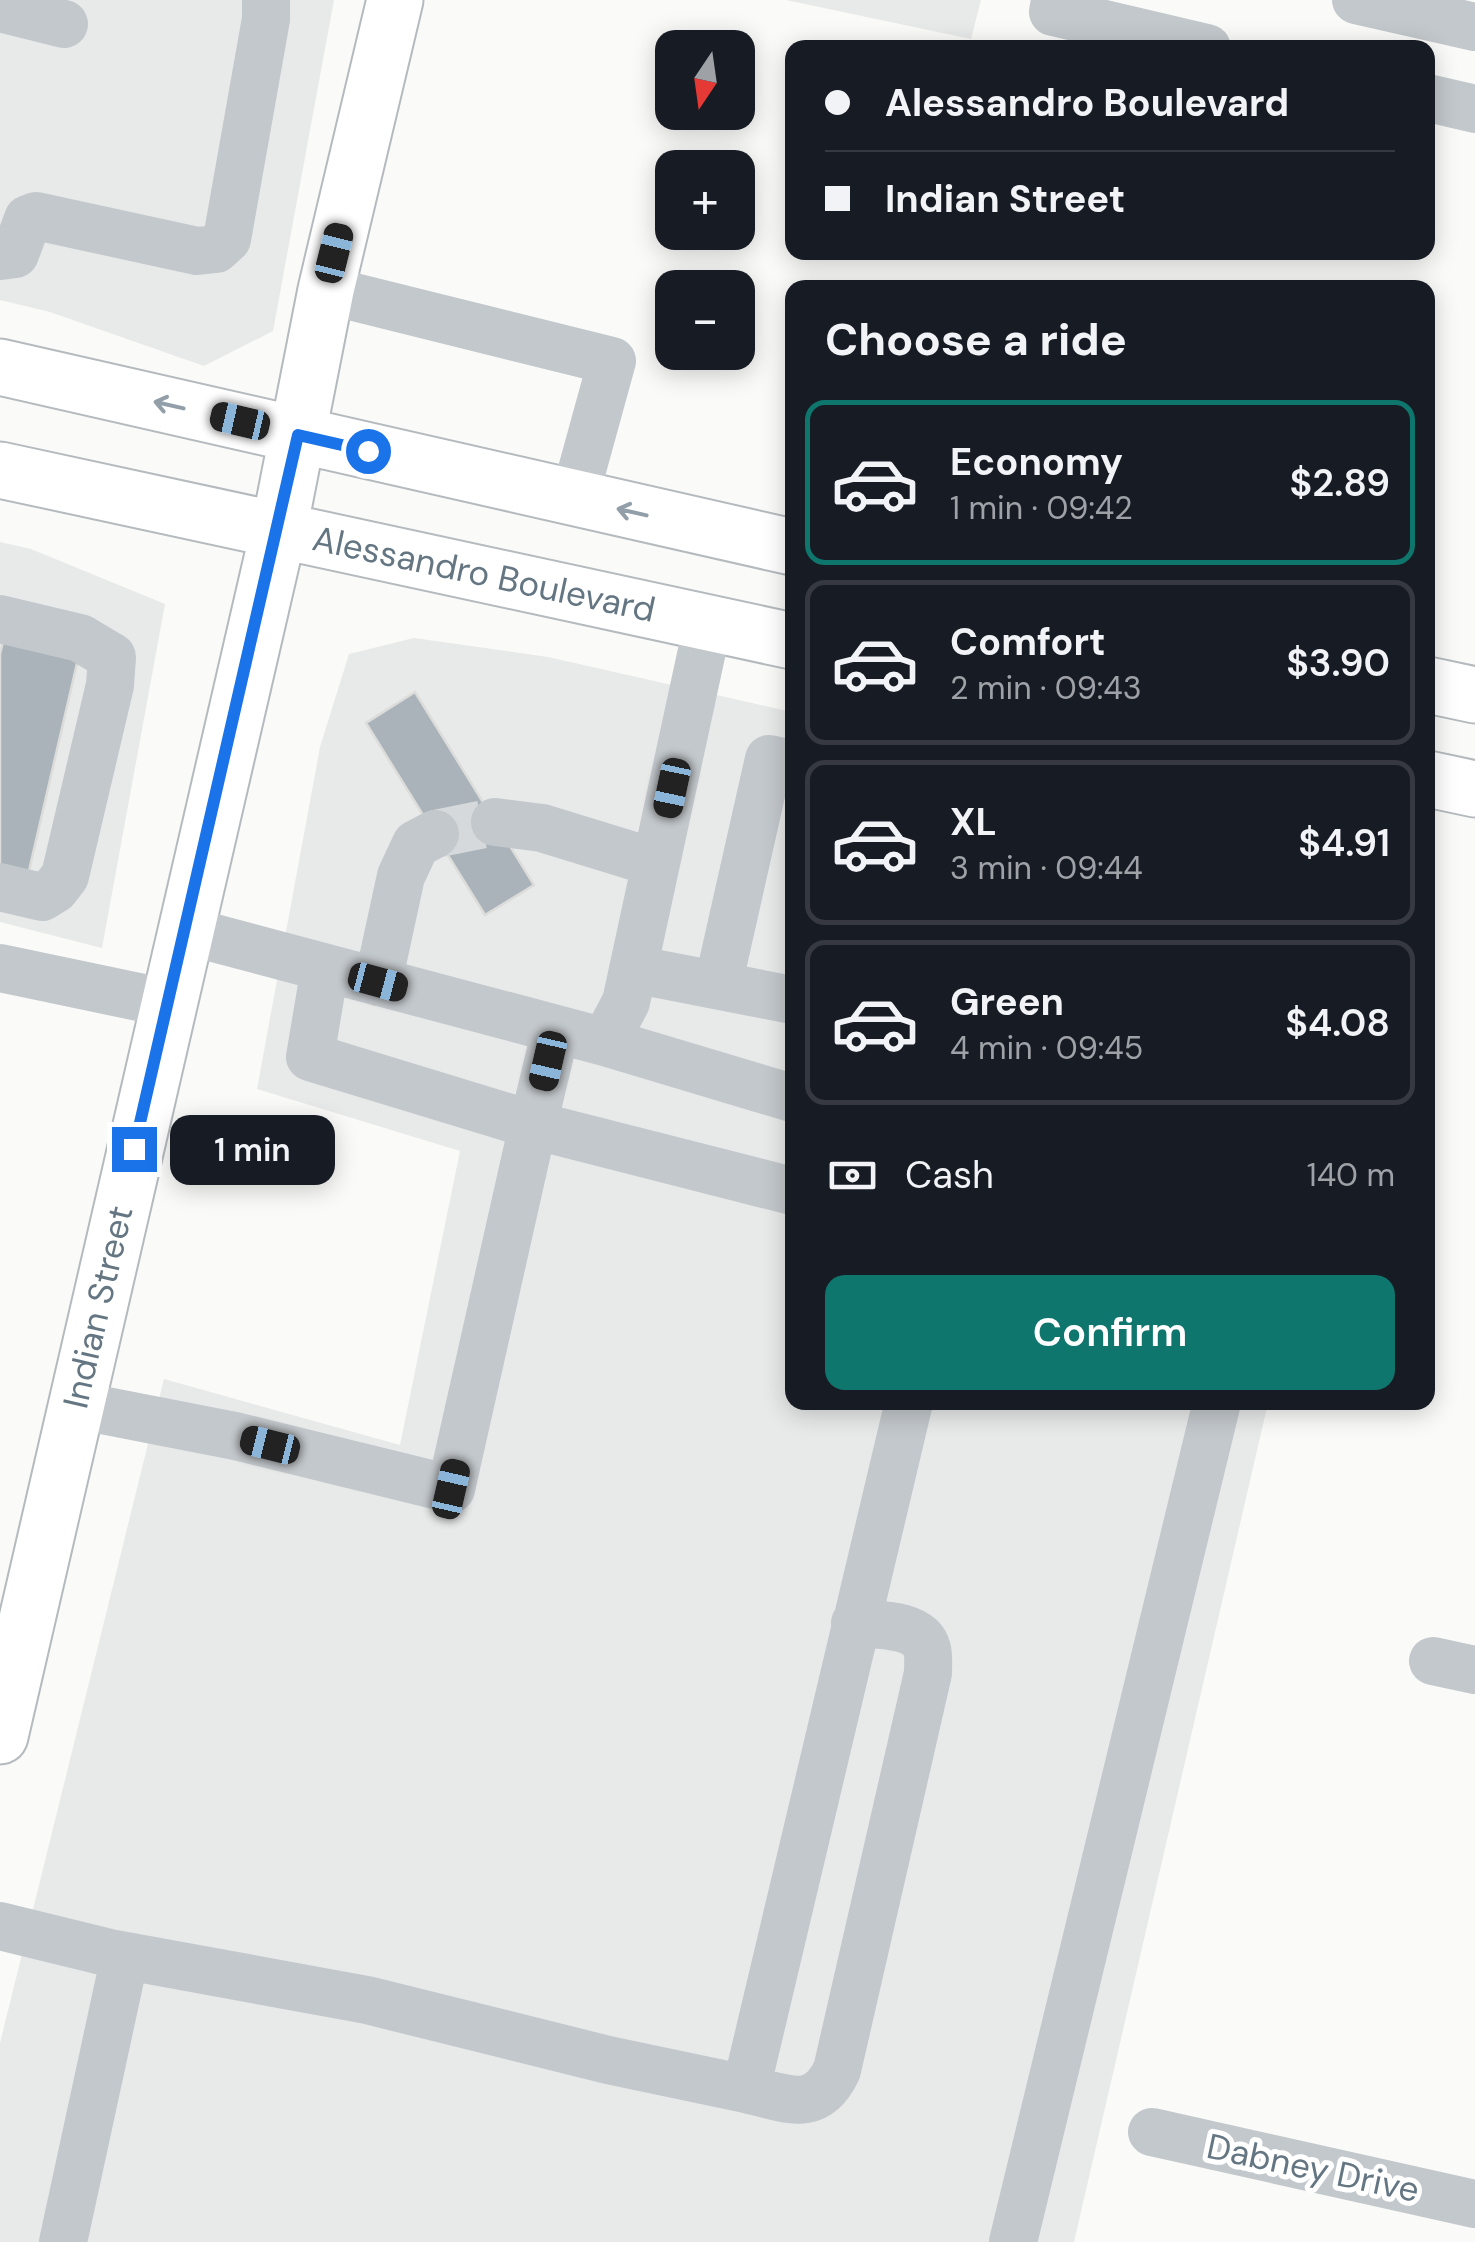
<!DOCTYPE html>
<meta charset="utf-8">
<style>
:root{--surface:#171b24;--page:#242831;--text:#f1f3f6;--muted:#9ea1a6;--line:#363941;--accent:#0f766e}
body{margin:0;font-family:"DM Sans",sans-serif;background:var(--page);color:var(--text);height:100vh;display:flex;flex-direction:column;font-size:38px;white-space:nowrap}
*{box-sizing:border-box;margin:0}
p{font-size:32px;color:var(--muted)}
.icon{flex:none;width:55px;height:55px;fill:none;stroke:currentColor;stroke-width:2;stroke-linecap:round;stroke-linejoin:round}
.map{position:relative;flex:1;overflow:hidden}
.panel{position:absolute;left:785px;top:280px;width:650px;height:1130px;display:flex;flex-direction:column;background:var(--surface);border-radius:20px;box-shadow:0 5px 25px #0003}
.panel>*{flex:none}
.guide{position:absolute;left:785px;top:40px;width:650px;height:220px;border-radius:20px;box-shadow:0 5px 25px #0003;display:grid;align-content:center;height:220px;padding:0 40px;background:var(--surface)}
.needle{width:65px;rotate:193deg}
.buttons{position:absolute;left:655px;top:30px;display:grid;gap:20px}
.buttons a{display:grid;place-items:center;width:100px;height:100px;border-radius:20px;background:var(--surface);box-shadow:0 5px 25px #0003;font-size:50px}
.end{position:absolute;width:45px;height:45px;margin:-22px;border:12px solid #1a73e8;background:#fff;box-shadow:0 0 0 5px #fff}
.from{border-radius:50%}
.bubble{position:absolute;height:70px;border-radius:20px;background:var(--surface);box-shadow:0 5px 25px #0003;font-size:32px;font-weight:600;line-height:70px;text-align:center}
.car{position:absolute;width:30px;height:60px;margin:-30px -15px;border-radius:12px;box-shadow:0 0 8px 2px #0007;background:linear-gradient(#222 24%,#8ab4d8 0 40%,#222 0 76%,#8ab4d8 0 86%,#222 0)}
.guide b{display:flex;align-items:center;gap:35px;height:95px;font-size:38px}
.guide b+b{border-top:2px solid var(--line)}
.guide i{width:25px;height:25px;background:var(--text)}
ul{padding:0;list-style:none}
li{display:flex;align-items:center;gap:30px;height:165px;margin:0 20px 15px;padding:0 20px;border:5px solid var(--line);border-radius:20px}
li div{flex:1}
li b{display:block;font-size:38px}
li em{font-style:normal;font-weight:600}
li.current{border-color:var(--accent)}
li>.icon{width:90px;height:90px;stroke-width:1.5}
h2{padding:0 40px;font-size:45px;line-height:120px}
.pay{display:flex;align-items:center;gap:25px;height:110px;padding:0 40px;font-size:38px}
.pay p{margin-inline-start:auto}
.button{display:flex;gap:20px;margin-top:auto;padding:20px 40px}
.button a{flex:1;height:115px;border-radius:20px;background:var(--accent);color:#fff;font-size:40px;font-weight:600;line-height:115px;text-align:center}
.map>svg:first-child{display:block}
</style>
<div class="map">
<svg width="1475" height="2242" viewBox="0 0 1475 2242">
<rect width="100%" height="100%" fill="#fafaf8"/>
<!-- built -->
<path fill="#e8e9e9" d="M0 0H334L273 331 204 366 50 312 0 300Z
M786 0H981L971 39Z
M0 542 31 549 165 604 102 948 0 922Z
M414 638 548 657 792 712V1402L1268 1403 1074 2242H0V2043L164 1379 400 1445 460 1151 257 1089 320 747 349 654Z"/>
<!-- building -->
<path fill="#aab3b9" stroke="#dcdcda" stroke-width="2.5" d="M3 642 78 659 28 875 0 868V654Z
M415 692 534 885 485 915 366 723Z"/>
<g fill="none" stroke-linecap="round" stroke-linejoin="round">
<!-- minor-tunnel -->
<path stroke="#d5d9db" stroke-width="48" stroke-dasharray="48 24" stroke-linecap="butt" d="M435 834 495 822"/>
<!-- major casing -->
<g stroke="#b5babe" stroke-width="59">
<path id="major" d="M0 367 792 547
M0 470 792 641
M1428 685 1475 695
M1428 779 1475 789
M0 1736 279 529 326 290 395 0"/>
</g>
<!-- minor -->
<path stroke="#c3c8cc" stroke-width="48" d="M1055 0 1053 12 1207 48
M1356 0 1475 27
M0 8 64 24
M1428 98 1475 109
M0 256 15 254 28 219 36 216 197 251 216 249 227 239 266 19V0
M326 290 612 361 574 499
M0 619 80 638 112 657 110 685 65 876 55 889 42 897 0 887
M495 822 542 828 656 863
M184 930 605 1042 626 1002 708 623
M0 968 167 1003
M633 969 792 1000
M378 982 401 876 416 844 435 834
M718 985 769 759 792 764
M556 1029 533 1125 792 1191
M605 1042 792 1098
M76 1405 235 1436 451 1489 533 1125 310 1057 325 968
M1433 1661 1475 1670
M0 1926 110 1953 367 2000 608 2060 746 2089 909 1402
M746 2089C786 2098 816 2115 837 2070L928 1673C928 1666 929 1656 927 1649 920 1623 877 1625 855 1623
M1152 2132 1475 2204
M63 2242 125 1956
M1013 2242 1217 1402"/>
<!-- major -->
<use href="#major" stroke="#fff" stroke-width="55"/>
</g>
<!-- one-way arrows -->
<defs><path id="oneway-shaft" d="M-6 0H5M1.5-3L5.5 0L1.5 3" fill="none" stroke-width="1.6" stroke-linecap="round" stroke-linejoin="round" transform="scale(2.5)"/></defs>
<g stroke="#939fa8">
<use href="#oneway-shaft" transform="translate(169 405) rotate(-167)"/>
<use href="#oneway-shaft" transform="translate(632 512) rotate(-167)"/>
</g>
<g fill="none" stroke-linecap="round" stroke-linejoin="round">
<!-- route -->
<path stroke="#1a73e8" stroke-width="12" d="M134 1149 298 435 368 451"/>
</g>
<g text-anchor="middle" dominant-baseline="central" stroke-width="10" stroke-linejoin="round" paint-order="stroke">
<!-- street labels -->
<g font-size="35" fill="#657683" stroke="#fff">
<text transform="translate(484 574) rotate(12)">Alessandro Boulevard</text>
<text transform="translate(98 1307) rotate(-77)">Indian Street</text>
<text transform="translate(1313 2168) rotate(12)">Dabney Drive</text>
</g>
</g>
</svg>
<div class="buttons">
<a><svg class="needle" viewBox="-14 -14 28 28"><path d="M0-13l5 13h-10z" fill="#e53935"/><path d="M0 13l5-13h-10z" fill="#9ea1a6"/></svg></a>
<a>+</a>
<a>−</a>
</div>
<i class="end from" style="left:368px;top:451px"></i>
<i class="end" style="left:134px;top:1149px"></i>
<div class="bubble" style="left:170px;top:1115px;width:165px">1 min</div>
<i class="car" style="left:334px;top:253px;rotate:14deg"></i>
<i class="car" style="left:240px;top:421px;rotate:283deg"></i>
<i class="car" style="left:672px;top:788px;rotate:192deg"></i>
<i class="car" style="left:378px;top:982px;rotate:105deg"></i>
<i class="car" style="left:548px;top:1061px;rotate:193deg"></i>
<i class="car" style="left:270px;top:1445px;rotate:284deg"></i>
<i class="car" style="left:451px;top:1489px;rotate:13deg"></i>
<div class="guide">
<b><i class="from"></i>Alessandro Boulevard</b>
<b><i></i>Indian Street</b>
</div>
<section class="panel">
<h2>Choose a ride</h2>
<ul>
<li class="current"><svg class="icon" aria-label="car" viewBox="0 0 24 24"><path d="M5 17H2v-5l4-1 3-4h7l3 4 3 1v5h-3M9 17h6M6 11h13"/><circle cx="7" cy="17" r="2"/><circle cx="17" cy="17" r="2"/></svg><div><b>Economy</b><p>1 min · 09:42</p></div><em>$2.89</em></li>
<li><svg class="icon" aria-label="car" viewBox="0 0 24 24"><path d="M5 17H2v-5l4-1 3-4h7l3 4 3 1v5h-3M9 17h6M6 11h13"/><circle cx="7" cy="17" r="2"/><circle cx="17" cy="17" r="2"/></svg><div><b>Comfort</b><p>2 min · 09:43</p></div><em>$3.90</em></li>
<li><svg class="icon" aria-label="car" viewBox="0 0 24 24"><path d="M5 17H2v-5l4-1 3-4h7l3 4 3 1v5h-3M9 17h6M6 11h13"/><circle cx="7" cy="17" r="2"/><circle cx="17" cy="17" r="2"/></svg><div><b>XL</b><p>3 min · 09:44</p></div><em>$4.91</em></li>
<li><svg class="icon" aria-label="car" viewBox="0 0 24 24"><path d="M5 17H2v-5l4-1 3-4h7l3 4 3 1v5h-3M9 17h6M6 11h13"/><circle cx="7" cy="17" r="2"/><circle cx="17" cy="17" r="2"/></svg><div><b>Green</b><p>4 min · 09:45</p></div><em>$4.08</em></li>
</ul>
<div class="pay"><svg class="icon" aria-label="cash" viewBox="0 0 24 24"><path d="M3 7h18v10H3z"/><circle cx="12" cy="12" r="2"/></svg>Cash<p>140 m</p></div>
<div class="button"><a>Confirm</a></div>
</section>
</div>
